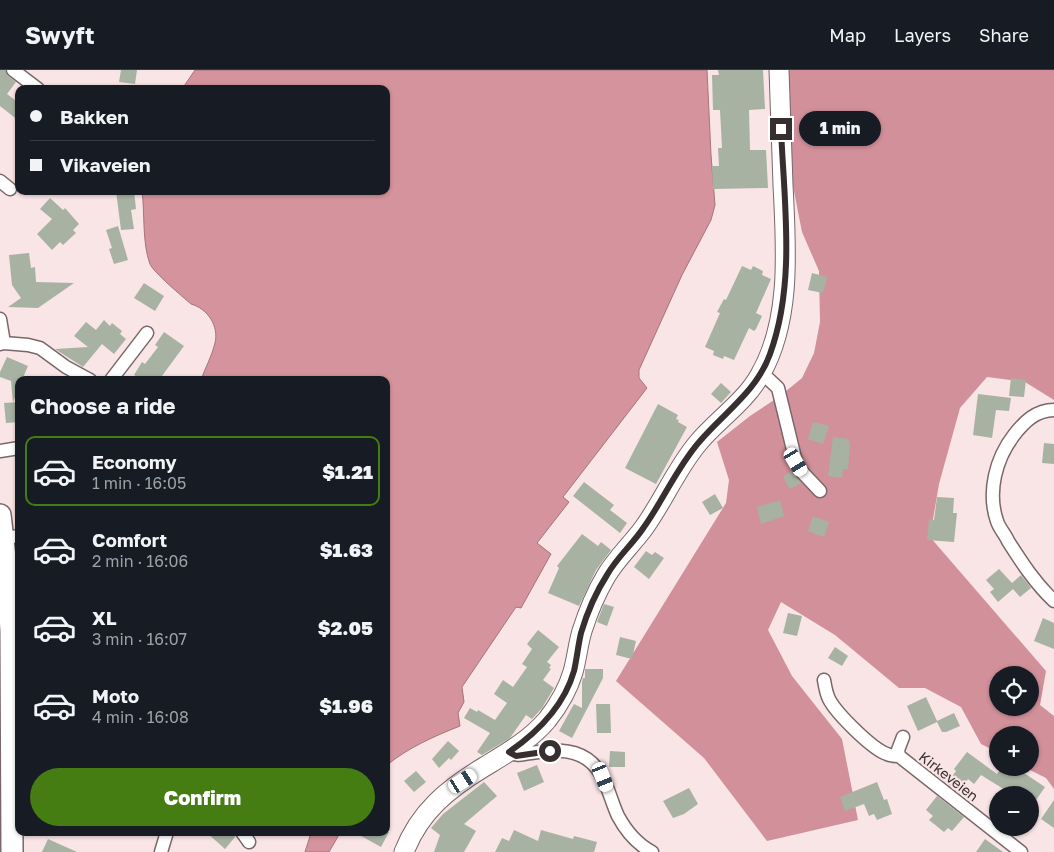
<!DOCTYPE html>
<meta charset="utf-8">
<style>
:root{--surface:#171b24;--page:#242831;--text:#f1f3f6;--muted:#9ea1a6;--line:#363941;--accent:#467d12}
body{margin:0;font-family:"Golos Text",sans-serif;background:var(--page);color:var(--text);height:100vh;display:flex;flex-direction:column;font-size:19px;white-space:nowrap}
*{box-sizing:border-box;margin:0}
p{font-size:16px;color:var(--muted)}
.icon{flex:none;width:28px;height:28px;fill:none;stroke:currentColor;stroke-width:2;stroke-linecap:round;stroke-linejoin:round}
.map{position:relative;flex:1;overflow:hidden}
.drawer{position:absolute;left:15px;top:306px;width:375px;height:460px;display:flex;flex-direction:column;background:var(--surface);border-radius:10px;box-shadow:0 1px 4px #0004}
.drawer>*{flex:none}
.banner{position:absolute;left:15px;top:15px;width:375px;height:110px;border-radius:10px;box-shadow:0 1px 4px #0004;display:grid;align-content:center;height:110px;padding:0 15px;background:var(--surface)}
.buttons{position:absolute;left:989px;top:596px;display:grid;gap:10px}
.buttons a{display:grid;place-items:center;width:50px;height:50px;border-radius:50%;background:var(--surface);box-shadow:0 1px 4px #0004;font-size:25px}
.end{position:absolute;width:22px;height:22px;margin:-11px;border:6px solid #362e2f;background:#fff;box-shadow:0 0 0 2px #fff}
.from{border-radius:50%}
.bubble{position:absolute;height:35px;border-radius:18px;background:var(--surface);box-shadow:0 1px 4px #0004;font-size:16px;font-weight:800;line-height:35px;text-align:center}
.car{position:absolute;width:15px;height:30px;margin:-15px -8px;border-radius:6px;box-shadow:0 0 4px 1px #0007;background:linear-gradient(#fff 24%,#345 0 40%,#fff 0 76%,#345 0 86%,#fff 0)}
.banner b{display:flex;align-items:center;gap:18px;height:48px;font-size:19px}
.banner b+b{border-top:1px solid var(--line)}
.banner i{width:12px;height:12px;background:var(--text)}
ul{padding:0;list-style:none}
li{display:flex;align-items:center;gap:15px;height:70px;margin:0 10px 8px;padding:0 5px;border:2px solid transparent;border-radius:10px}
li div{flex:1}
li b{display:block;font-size:19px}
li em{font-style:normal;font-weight:800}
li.selected{border-color:var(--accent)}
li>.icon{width:45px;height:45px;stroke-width:1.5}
h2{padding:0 15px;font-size:22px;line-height:60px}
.button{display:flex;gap:10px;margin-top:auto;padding:10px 15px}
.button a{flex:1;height:58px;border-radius:30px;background:var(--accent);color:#fff;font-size:20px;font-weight:800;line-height:58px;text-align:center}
header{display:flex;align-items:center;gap:30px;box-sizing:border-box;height:70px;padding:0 25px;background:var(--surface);border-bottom:1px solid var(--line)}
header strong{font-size:24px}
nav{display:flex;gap:28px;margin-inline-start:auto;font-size:18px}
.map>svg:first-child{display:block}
</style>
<header>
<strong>Swyft</strong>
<nav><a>Map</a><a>Layers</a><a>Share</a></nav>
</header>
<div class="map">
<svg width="1054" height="782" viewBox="0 0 1054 782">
<rect width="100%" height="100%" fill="#f9e4e6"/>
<!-- forest -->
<path fill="#d1909a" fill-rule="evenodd" d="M788 0H1054V330L1025 312 987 307 960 338 939 414 930 467 1046 601 1040 635 1054 646V719L1046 708 1026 698H1030V665H998L997 682 981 674 961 637 925 618H899L835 565 781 532 768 560 792 606 842 669 858 750 767 771 704 688 616 611 726 433 729 410 717 372 750 346 780 326 802 308 814 283 820 252 819 201 802 162 793 116ZM998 605H1030V638H998Z"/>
<!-- water -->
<path fill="#d5939d" stroke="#a5757c" d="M195 0H707L711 85 715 135 711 150 682 205 639 300V308L647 318 563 427 569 432 537 473 551 484 521 538 516 537 462 617 464 632 458 643 460 656C435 666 407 678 386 696V310H201C205 298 212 286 215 273 219 256 208 239 191 234 183 227 153 202 150 194 142 173 145 144 142 121H386V19H182Z
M311 763V762L340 763 329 782H305Z"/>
<!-- building -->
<path fill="#a8b2a3" d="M0 0H5L8 6 16 12 7 24 19 33V51L0 36Z
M121 0H137L135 14 119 12Z
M718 0H763L765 39 749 40 750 80H766L768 118 713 119 712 96H719L718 78H722L720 40H713L712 5H719Z
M116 121H134L136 139 131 140 134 159 121 160Z
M50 128 63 140 65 138 79 154 73 160 76 163 63 175 60 172 52 180 37 164 52 149 40 139Z
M118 156 128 190 114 194 109 179 112 178 106 160Z
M29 183 31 198 35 197 36 212 74 213 38 238 8 237 21 228 12 215 9 185Z
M742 196 751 200 753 196 763 201 762 205 771 209 756 243 762 246 756 259 754 261 749 258 734 290 724 286 723 289 713 285 714 281 705 277 720 243 717 242 724 229 726 230Z
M812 203 827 207 823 223 808 220Z
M144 213 164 226 155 241 134 228Z
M104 250 110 256 112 253 122 261 120 264 126 269 114 284 102 274 83 297 55 279 88 277 74 266 86 252 96 260Z
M164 262 184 276 159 310H142L134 305 142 292 145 294 158 277 155 275Z
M7 287 28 296 22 310H19V318L13 332 11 311 0 307V302Z
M1011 308 1026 310 1024 327 1009 326Z
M721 313 731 322 721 333 711 324Z
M978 324 1011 328 1009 341 996 340 992 368 973 365Z
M19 332V352L6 353 4 333Z
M658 334 678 345 676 349 679 350 678 352 687 357 656 414 625 398Z
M813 352 829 356 823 374 808 369Z
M833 367 849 369V373H850L848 399H843L842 408 828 406Z
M1044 373 1054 374V394L1042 393Z
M792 401 801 413 790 419 783 407Z
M584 412 614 435 610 440 627 453 620 463 573 426Z
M715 424 723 438 710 445 702 432Z
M937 427 954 428 953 443H957L954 472 927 470 929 449 934 450Z
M780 430 784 446 761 454 757 437Z
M813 446 829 452 824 467 808 461Z
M582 464 598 476 601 472 611 480 596 500 579 536 548 523 559 498 557 496Z
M646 481 652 485 655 482 664 488 649 509 634 497Z
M999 499 1012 513 1021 505 1031 518 1020 527 1013 519 998 532 990 522 994 519 986 510Z
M604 534 614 537 607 556 597 552Z
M788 543 802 546 797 566 783 563Z
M1043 548 1054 553V579L1034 571Z
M538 560 559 577 547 592 551 595 549 598 551 599 543 610 554 618 542 638 532 649 526 645 510 668 482 685 477 682 490 663 464 648 470 638 477 642 478 640 495 650 507 633 494 624 503 610 513 617 527 597 522 594 532 579 527 574Z
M620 567 636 571 632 589 616 585Z
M835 577 848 586 842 596 828 588Z
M585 599H603V608L572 668 559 661 574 634 582 638V612L583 608H585Z
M926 627 937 651 954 643 960 656 946 662H942L937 652 918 661 907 636Z
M596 634H610L611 663H597Z
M448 671 459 681 451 690 449 688 439 698 432 689Z
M610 681 625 682V697H609Z
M967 682 997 704 1001 698 1014 706 1018 699 1045 717 1030 739V725H1002L1005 720 981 705 974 714 968 709 958 722 947 713 956 701 954 699Z
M537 695 544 712 524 721 517 703Z
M416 701 426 712 414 722 404 711Z
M484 712 497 726 464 754 476 761 464 782H434L440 765 431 758 443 744Z
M877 712 884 730 887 729 892 744 877 750 874 744 869 746 864 734 845 741 840 727Z
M689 718 698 734 684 744 673 748 663 731Z
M937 726 964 747 952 761 948 758 944 762 929 750 933 746 926 740Z
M1054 730V758L1041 749Z
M514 760 538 771 541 760 573 769 574 766 597 772 594 782H495L502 768 509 771Z
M206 762H234L235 767 225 779Z
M354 762H389L381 777Z
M48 769 77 782H42Z
M985 769 1003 782H976Z"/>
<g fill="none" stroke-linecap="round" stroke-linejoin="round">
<!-- minor casing -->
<g stroke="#79676a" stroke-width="15">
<path id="minor" d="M13 0 38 19
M0 111 10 119
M0 249 4 273 0 274
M4 273 28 275 40 278 66 297 90 310
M762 303 778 318 796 392 802 402 820 421
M111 310 147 263
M1054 340C1036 340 1024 352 1014 365 996 388 987 422 997 451 999 458 1005 464 1008 471 1022 493 1035 513 1054 531
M0 381 19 378
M4 468 19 466
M824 610C825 616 826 623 829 629 836 643 872 679 887 684 891 686 895 686 899 686
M903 667 898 680 899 686 1021 782
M509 682C519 687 522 684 531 683 550 680 571 678 587 689 606 702 609 727 618 746 626 761 637 774 652 782
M242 762 249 772
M161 782 167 762"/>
</g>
<!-- secondary casing -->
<g stroke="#79676a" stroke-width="21">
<path id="secondary" d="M404 782C420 741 448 719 484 697 507 683 530 670 547 650 558 636 568 619 573 602 577 588 578 574 582 561 588 542 596 523 606 506 616 489 631 475 643 459 663 432 676 399 698 373 717 350 745 332 760 305 792 250 786 177 783 115 782 77 780 38 779 0"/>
</g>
<!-- primary casing -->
<g stroke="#79676a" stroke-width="24">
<path id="primary" d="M0 445 8 512 11 561 12 782"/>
</g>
<!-- minor -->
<use href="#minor" stroke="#fff" stroke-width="12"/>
<!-- secondary -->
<use href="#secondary" stroke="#fff" stroke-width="19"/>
<!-- primary -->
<use href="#primary" stroke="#fff" stroke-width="21"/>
</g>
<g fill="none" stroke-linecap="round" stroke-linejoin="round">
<!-- route -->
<path stroke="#362e2f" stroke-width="6" d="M550 681 516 686 509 682C538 662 564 636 574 601 577 588 578 576 581 563 587 543 596 522 607 505 617 487 633 474 644 457 664 429 677 397 700 371 725 342 757 321 770 284 796 213 784 132 781 59"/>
</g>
<g text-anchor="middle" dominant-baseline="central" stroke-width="4.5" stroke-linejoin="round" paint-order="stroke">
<!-- street labels -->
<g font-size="14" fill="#362e2f" stroke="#f9e4e6">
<text transform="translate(949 706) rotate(38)">Kirkeveien</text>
</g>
</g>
</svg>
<div class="buttons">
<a><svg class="icon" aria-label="locate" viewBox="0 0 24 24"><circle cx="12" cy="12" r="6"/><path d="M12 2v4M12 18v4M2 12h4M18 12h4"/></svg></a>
<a>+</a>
<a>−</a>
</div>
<i class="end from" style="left:550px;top:681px"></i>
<i class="end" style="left:781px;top:59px"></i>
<div class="bubble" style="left:799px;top:41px;width:82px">1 min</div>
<i class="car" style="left:796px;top:392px;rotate:149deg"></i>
<i class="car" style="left:603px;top:707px;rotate:158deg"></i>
<i class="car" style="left:463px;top:711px;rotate:57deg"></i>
<div class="banner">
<b><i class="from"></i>Bakken</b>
<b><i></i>Vikaveien</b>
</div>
<section class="drawer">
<h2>Choose a ride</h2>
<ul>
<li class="selected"><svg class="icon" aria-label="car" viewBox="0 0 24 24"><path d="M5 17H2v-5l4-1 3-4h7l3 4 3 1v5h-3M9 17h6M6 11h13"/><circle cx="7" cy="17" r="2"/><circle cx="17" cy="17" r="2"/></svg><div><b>Economy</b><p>1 min · 16:05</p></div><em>$1.21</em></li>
<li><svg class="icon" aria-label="car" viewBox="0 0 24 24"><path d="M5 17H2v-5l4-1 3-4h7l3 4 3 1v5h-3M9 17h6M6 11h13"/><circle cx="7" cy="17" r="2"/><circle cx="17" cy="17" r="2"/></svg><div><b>Comfort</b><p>2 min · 16:06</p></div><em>$1.63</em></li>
<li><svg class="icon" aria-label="car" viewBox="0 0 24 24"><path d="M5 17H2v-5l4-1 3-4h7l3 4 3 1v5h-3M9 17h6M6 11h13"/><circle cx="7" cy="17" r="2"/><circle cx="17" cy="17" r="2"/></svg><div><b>XL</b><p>3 min · 16:07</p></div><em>$2.05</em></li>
<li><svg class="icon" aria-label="car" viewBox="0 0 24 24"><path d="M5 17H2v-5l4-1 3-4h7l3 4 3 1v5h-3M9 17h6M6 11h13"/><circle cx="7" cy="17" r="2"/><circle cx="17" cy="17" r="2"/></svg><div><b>Moto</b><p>4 min · 16:08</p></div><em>$1.96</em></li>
</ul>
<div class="button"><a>Confirm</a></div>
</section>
</div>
